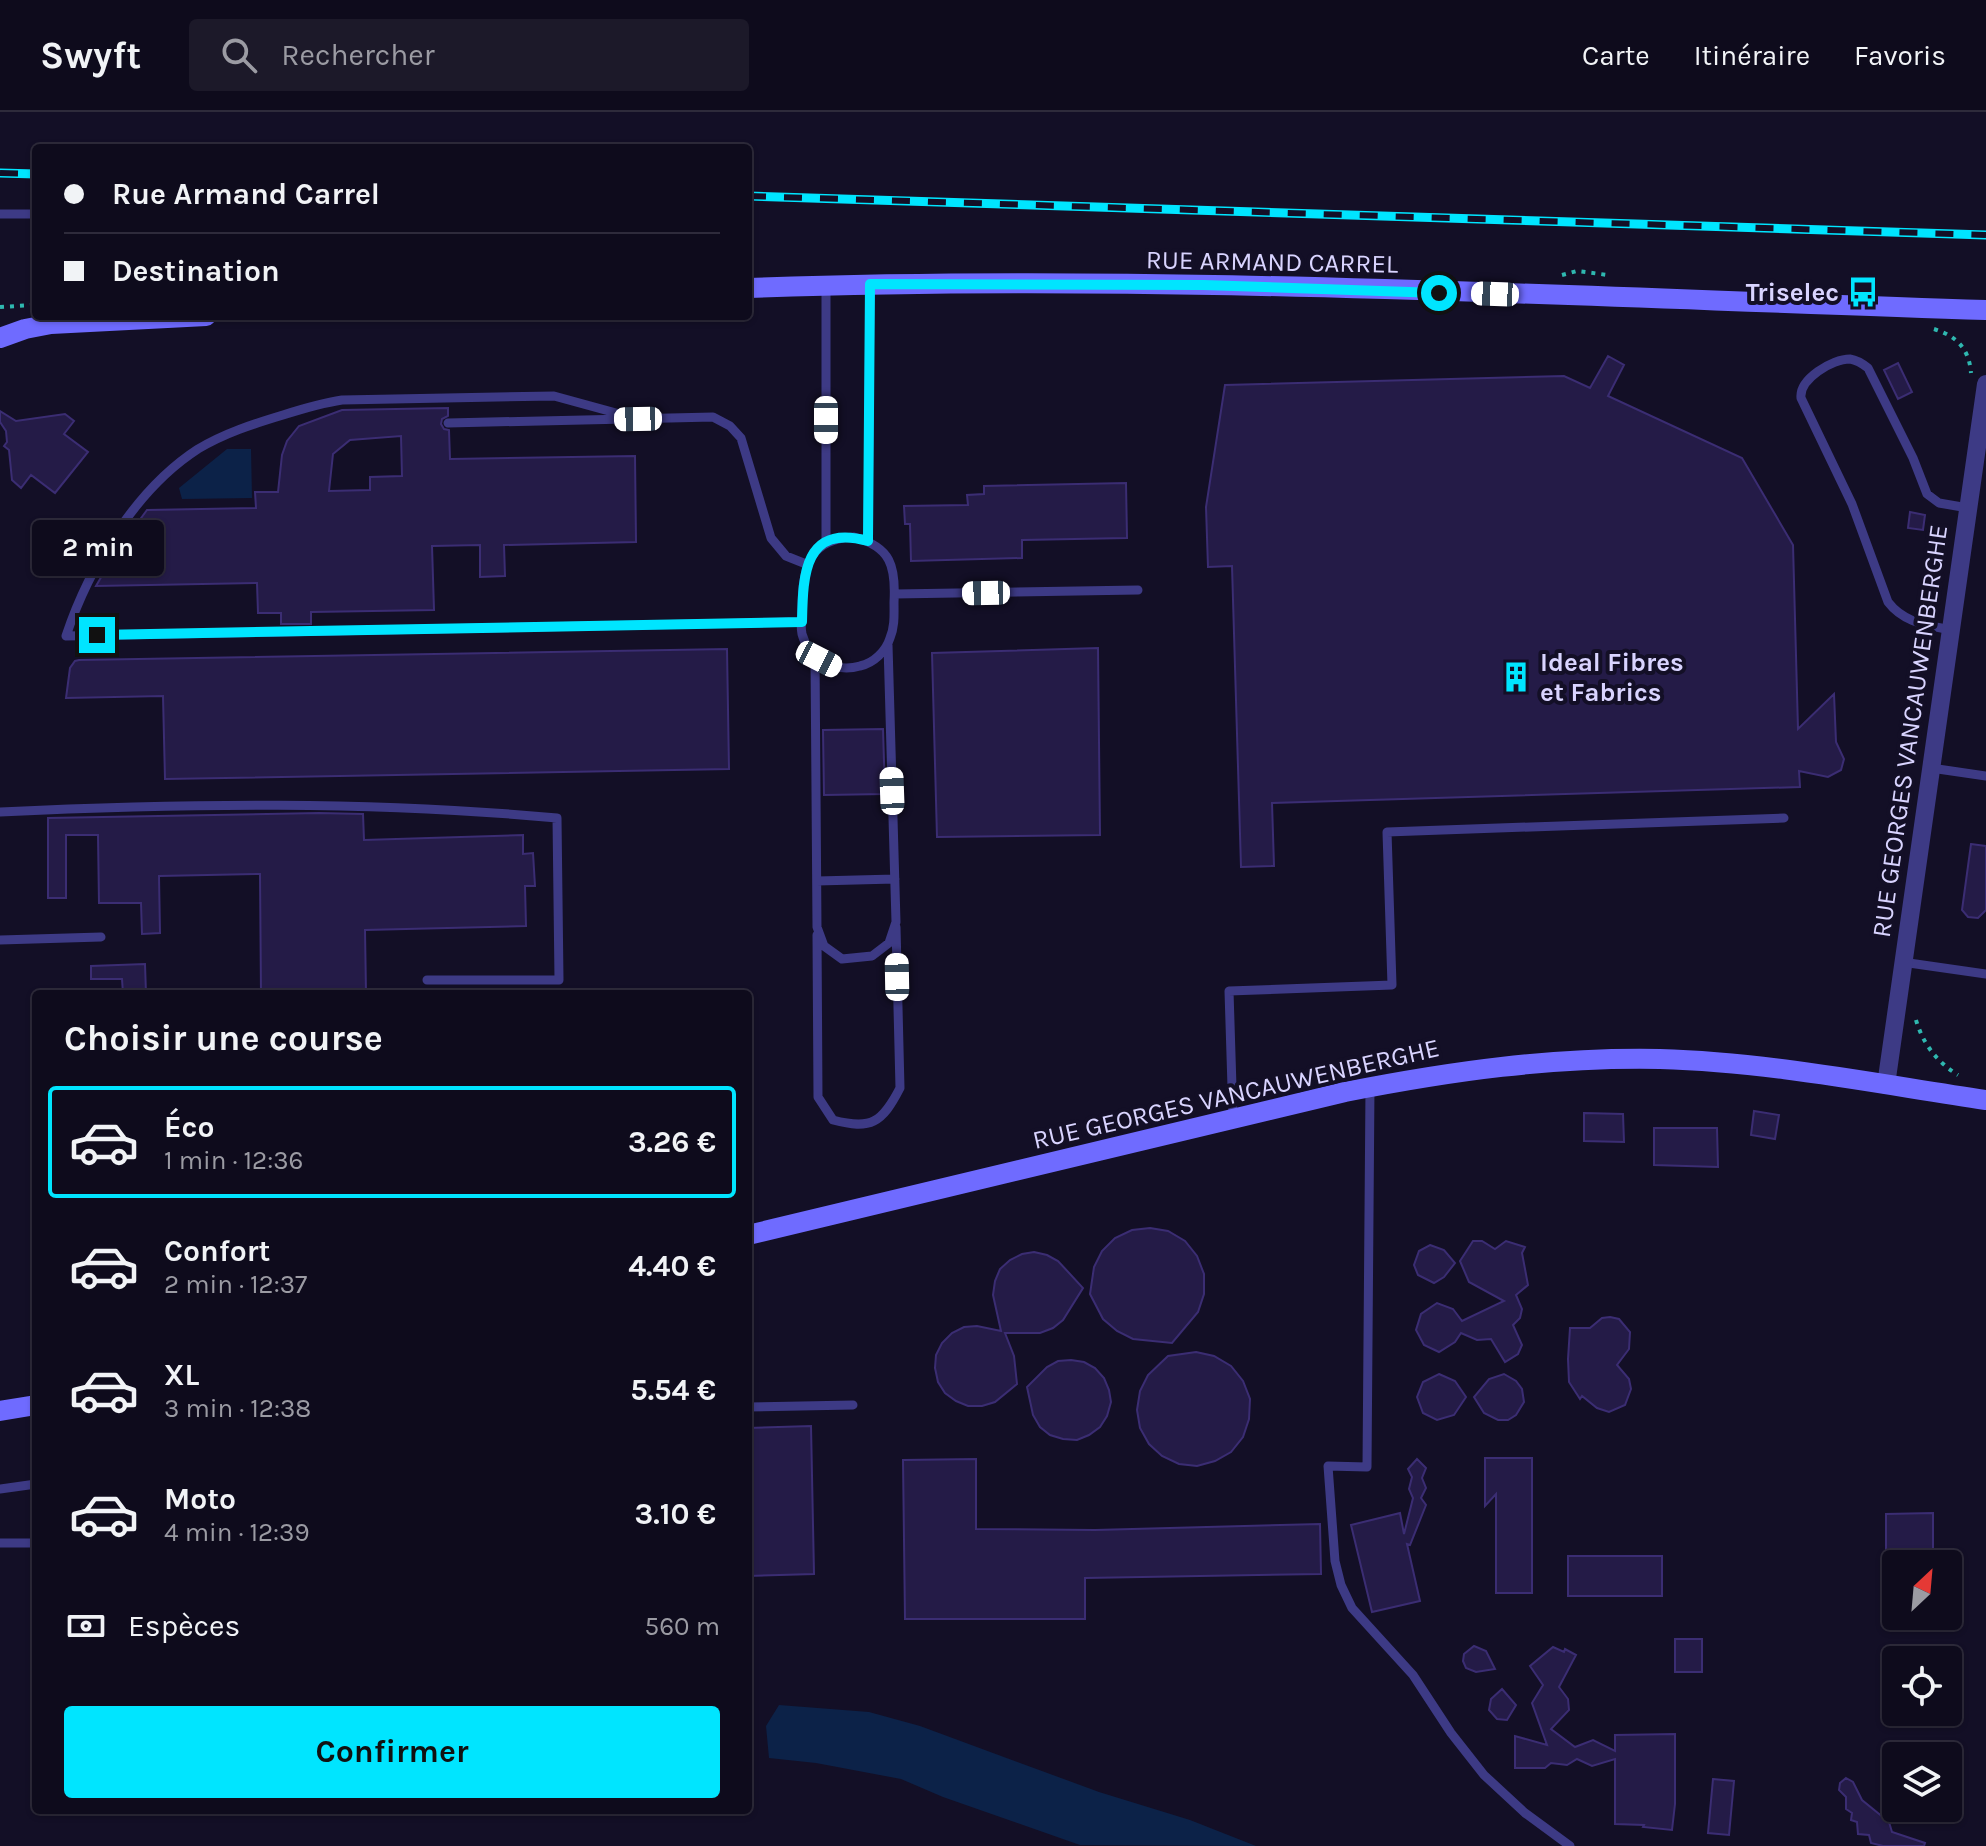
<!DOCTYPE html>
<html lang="fr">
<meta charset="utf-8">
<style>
:root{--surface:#0e0b1c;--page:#1c1929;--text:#f1f3f6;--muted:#9b9ba3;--line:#2e2b3b;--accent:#00e5ff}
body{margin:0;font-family:Karla,sans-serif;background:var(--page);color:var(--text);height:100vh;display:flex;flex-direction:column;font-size:30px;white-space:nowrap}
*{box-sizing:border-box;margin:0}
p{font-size:26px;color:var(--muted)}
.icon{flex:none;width:44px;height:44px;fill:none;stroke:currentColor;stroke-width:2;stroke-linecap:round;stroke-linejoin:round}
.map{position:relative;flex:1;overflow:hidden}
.sheet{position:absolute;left:32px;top:878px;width:720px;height:824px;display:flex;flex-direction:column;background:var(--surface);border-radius:8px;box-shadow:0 2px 6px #0004,0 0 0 2px var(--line)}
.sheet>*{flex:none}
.banner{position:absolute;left:32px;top:32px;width:720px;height:176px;border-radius:8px;box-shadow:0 2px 6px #0004,0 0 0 2px var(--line);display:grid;align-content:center;height:176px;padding:0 32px;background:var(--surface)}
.needle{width:52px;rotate:26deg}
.controls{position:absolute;left:1882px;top:1438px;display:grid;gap:16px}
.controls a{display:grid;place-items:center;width:80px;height:80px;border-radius:8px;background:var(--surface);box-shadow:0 2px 6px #0004,0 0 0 2px var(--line);font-size:40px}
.end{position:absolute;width:36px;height:36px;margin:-18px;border:10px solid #00e5ff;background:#111;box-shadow:0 0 0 4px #111}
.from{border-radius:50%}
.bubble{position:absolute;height:56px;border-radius:8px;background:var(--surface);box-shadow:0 2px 6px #0004,0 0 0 2px var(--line);font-size:26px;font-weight:700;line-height:56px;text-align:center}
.car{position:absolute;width:24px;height:48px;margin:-24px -12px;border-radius:10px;box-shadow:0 0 6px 2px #0007;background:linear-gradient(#fff 24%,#345 0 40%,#fff 0 76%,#345 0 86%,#fff 0)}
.banner b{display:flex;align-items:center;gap:28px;height:76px;font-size:30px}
.banner b+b{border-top:2px solid var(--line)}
.banner i{width:20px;height:20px;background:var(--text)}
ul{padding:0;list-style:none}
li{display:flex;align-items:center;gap:24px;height:112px;margin:0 16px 12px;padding:0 16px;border:4px solid transparent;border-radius:8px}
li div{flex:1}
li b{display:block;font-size:30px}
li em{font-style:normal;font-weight:700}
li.selected{border-color:var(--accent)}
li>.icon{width:72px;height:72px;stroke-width:1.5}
h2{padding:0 32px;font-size:36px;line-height:96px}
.pay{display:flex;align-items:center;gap:20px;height:88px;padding:0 32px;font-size:30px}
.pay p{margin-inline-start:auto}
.cta{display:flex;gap:16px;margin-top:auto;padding:16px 32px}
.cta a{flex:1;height:92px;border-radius:8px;background:var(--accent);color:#111;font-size:32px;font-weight:700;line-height:92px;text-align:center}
header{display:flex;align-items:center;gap:48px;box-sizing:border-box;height:112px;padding:0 40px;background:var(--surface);border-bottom:2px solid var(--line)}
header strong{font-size:38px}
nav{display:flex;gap:44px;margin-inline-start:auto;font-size:28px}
.search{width:560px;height:72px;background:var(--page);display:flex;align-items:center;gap:20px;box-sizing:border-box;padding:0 28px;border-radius:8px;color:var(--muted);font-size:30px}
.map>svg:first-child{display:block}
</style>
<header>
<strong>Swyft</strong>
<div class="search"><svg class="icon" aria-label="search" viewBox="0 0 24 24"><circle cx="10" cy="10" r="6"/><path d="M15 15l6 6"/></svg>Rechercher</div>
<nav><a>Carte</a><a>Itinéraire</a><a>Favoris</a></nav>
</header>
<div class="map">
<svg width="1986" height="1734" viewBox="0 0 1986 1734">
<rect width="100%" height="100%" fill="#130f26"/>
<!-- water -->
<path fill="#0c2248" d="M227 337H251L252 386 182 387 179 376Z
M779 1593 869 1600 920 1614 1099 1680 1190 1708 1256 1734 1080 1733 943 1685 901 1667 816 1651 769 1646 766 1614Z"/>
<!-- building -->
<path fill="#241b47" stroke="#3b2d73" stroke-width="2" fill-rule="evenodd" d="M1608 244 1624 253 1608 284 1742 346 1793 433 1798 617 1834 582 1836 630 1844 647 1841 658 1828 665 1799 659 1800 675 1272 691 1274 754 1241 755 1232 454 1208 455 1206 395 1225 273 1564 264 1590 276Z
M1898 251 1912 280 1898 287 1884 258Z
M448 296V304L442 307 441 312 444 317 449 318 450 347 635 344 636 430 504 433 505 464 480 465V433L432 434 434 498 311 500V512H281V501H258L257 471 96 474 114 443 147 398 256 396 255 380H278L282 343 287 329 299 314 342 298ZM401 324 402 364 370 365V378L329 379 333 342 350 328Z
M0 299 16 309 65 302 74 309 64 322 88 340 55 381 31 363 21 376 12 368 9 338 4 334 7 330 6 319 0 310Z
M1126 371 1127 426 1022 428V446L911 449 910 412H905L904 394 968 393 967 383 984 382V374Z
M1910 400 1925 403 1923 418 1908 416Z
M1098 536 1100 723 937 725 932 541Z
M727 537 729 657 165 667 163 584 66 586 70 556 75 549 79 548Z
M883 617 885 682 824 683 823 618Z
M319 701 363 702 364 728 523 723V742L533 741 535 774H525L526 814 365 818 366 882H261L260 762 159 764 160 821 142 822 141 791H99L98 723H66V786H48V706Z
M1971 732 1986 734V798L1978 806 1968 805 1962 798Z
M145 852 146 882H123L122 867H91V854Z
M1754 999 1779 1003 1775 1027 1751 1023Z
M1584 1001 1623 1002 1624 1030 1584 1029Z
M1654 1016H1717L1718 1055 1654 1053Z
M1150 1116 1168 1119 1185 1129 1197 1144 1204 1162V1182L1198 1200 1172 1231 1133 1227 1117 1219 1103 1207 1090 1182 1094 1155 1102 1139 1115 1126 1132 1118Z
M1473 1129H1482L1495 1137 1506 1129 1525 1135 1522 1141 1528 1173 1516 1183 1522 1197 1520 1206 1513 1213 1522 1233 1518 1242 1505 1250 1491 1227 1477 1228 1461 1221 1455 1230 1439 1240 1424 1233 1416 1218 1421 1202 1437 1191 1453 1197 1462 1209 1504 1189 1469 1170 1460 1149Z
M1430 1133 1444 1138 1455 1151 1444 1165 1434 1171 1418 1163 1414 1153 1419 1139Z
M1034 1140 1047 1143 1058 1149 1083 1176 1063 1208 1053 1216 1040 1221H1005L1014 1244 1017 1272 995 1290 982 1294H968L956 1289 945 1281 938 1270 935 1256 936 1243 942 1231 952 1221 964 1215 977 1214 1001 1219 993 1183 995 1169 1000 1157 1010 1148 1022 1142Z
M1610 1205 1619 1207 1630 1220 1629 1237 1617 1253 1629 1267 1631 1277 1625 1293 1609 1300 1597 1296 1582 1284 1580 1287 1569 1270 1568 1247 1570 1216H1590L1602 1206Z
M1196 1240 1214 1244 1231 1254 1243 1269 1250 1287 1249 1307 1243 1325 1231 1340 1215 1349 1197 1354 1179 1352 1162 1344 1149 1332 1140 1316 1137 1298 1140 1279 1148 1263 1168 1244Z
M1071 1248 1084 1250 1095 1256 1104 1266 1109 1278 1111 1290 1107 1304 1100 1315 1089 1323 1077 1328 1063 1327 1050 1323 1040 1315 1033 1303 1027 1275 1047 1255 1058 1249Z
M1439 1262 1455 1269 1466 1285 1454 1303 1437 1308 1423 1301 1417 1285 1423 1270Z
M1504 1262 1516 1269 1522 1277 1524 1290 1516 1303 1508 1308H1498L1484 1301 1474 1285 1489 1267Z
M811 1314 814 1462 748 1464V1316Z
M1485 1346H1532V1481H1496V1382L1485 1394Z
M976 1347V1417L1095 1418 1320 1412 1321 1462 1085 1466V1507H905L903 1348Z
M1417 1347 1426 1356 1422 1366 1426 1376 1421 1386 1426 1393 1410 1433 1407 1432 1420 1489 1372 1500 1351 1413 1400 1401 1404 1422 1413 1386 1409 1377 1412 1365 1408 1357Z
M1933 1401V1452H1886V1402Z
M1568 1444H1662V1484H1568Z
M1675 1527H1702V1560H1675Z
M1474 1534 1486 1539 1495 1557 1476 1560 1466 1556 1463 1549 1464 1542Z
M1553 1535 1564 1540 1565 1537 1576 1543 1559 1575 1568 1587 1569 1598 1551 1617 1575 1635 1593 1628 1615 1639V1623L1675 1622V1692L1672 1718 1643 1715 1644 1713 1615 1712V1647L1592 1654 1577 1647 1567 1653 1551 1651 1545 1656H1515V1624L1547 1633 1532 1591 1543 1573 1530 1554Z
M1502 1577 1516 1593 1507 1608 1497 1607 1489 1598 1491 1587Z
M1846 1666 1853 1670 1862 1688 1889 1710 1892 1720 1925 1731 1924 1734H1883L1871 1731 1869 1723 1858 1722 1857 1710 1851 1708 1852 1701 1846 1697V1685L1839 1678 1840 1671Z
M1713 1667 1734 1669 1729 1723 1708 1721Z"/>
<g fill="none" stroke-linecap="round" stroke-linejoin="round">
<!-- path -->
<path stroke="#2fb8b0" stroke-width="4" stroke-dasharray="4 6" stroke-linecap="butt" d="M1562 163 1577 159 1608 163
M0 195 34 193
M1934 217C1956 224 1969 236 1971 261
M1916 908C1923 932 1937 950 1958 963"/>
<!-- lane -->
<path stroke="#3d3a85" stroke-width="9" d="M0 102H36
M826 173V431
M638 307 554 284 342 288C322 291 302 297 283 303 253 312 225 321 198 337 136 377 89 455 66 524L802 510
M448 311 713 305 730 314 741 326 771 426 786 444 806 452
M854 425C891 435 896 454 894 490 894 502 895 514 890 526 886 539 874 551 860 554 836 561 809 548 802 522 800 513 802 502 802 492 803 453 810 427 854 425Z
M868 429 870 172
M895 482 1138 478
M1951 518C1927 513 1904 511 1888 490L1852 392 1801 286C1799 267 1832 247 1850 247 1857 248 1863 252 1868 256L1913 346 1927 382 1939 391 1968 396
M815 544 817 815 824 834 842 847 872 844 889 831 896 810 888 533
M1931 656 1986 664
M0 700C185 691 373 689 557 706L559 868H427
M817 769 895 767
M817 823 818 985 833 1008C871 1018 882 1011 900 976L896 815
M0 828 101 825
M1902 850 1986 862
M1370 975 1367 1355 1328 1354 1335 1449 1341 1473 1352 1496 1413 1563 1451 1621 1484 1663 1525 1701 1570 1734
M1233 1007 1229 879 1392 873 1387 720 1784 706
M748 1295 853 1293
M0 1377 36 1372
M0 1431H36"/>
<!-- street -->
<path stroke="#3d3a85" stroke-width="18" d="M1886 973 1986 272"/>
<!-- secondary -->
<path stroke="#6f6bff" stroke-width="20" d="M748 176C1160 161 1574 185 1986 198
M0 226 25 217 51 212 206 204
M748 1123 1345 980C1452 959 1551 945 1660 947 1769 950 1878 972 1986 988
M0 1299 36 1293"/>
<!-- rail casing -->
<g stroke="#00e5ff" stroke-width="9">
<path id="rail" d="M0 61 36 62
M748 84 1986 123"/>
</g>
<!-- rail -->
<use href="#rail" stroke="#130f26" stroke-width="6" stroke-dasharray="18" stroke-linecap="butt"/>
</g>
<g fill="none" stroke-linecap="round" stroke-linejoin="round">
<!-- route -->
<path stroke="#00e5ff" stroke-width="10" d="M97 523 802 510C803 465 803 411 868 429L870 172 1203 173 1439 181"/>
</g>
<!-- icons -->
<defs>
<g id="bus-bare" transform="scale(2.4)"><path d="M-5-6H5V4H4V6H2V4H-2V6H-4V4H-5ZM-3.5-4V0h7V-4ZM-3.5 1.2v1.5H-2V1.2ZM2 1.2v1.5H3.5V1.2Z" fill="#00e5ff" stroke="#130f26" stroke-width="2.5" paint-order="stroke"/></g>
<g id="building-bare" transform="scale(2.4)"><path d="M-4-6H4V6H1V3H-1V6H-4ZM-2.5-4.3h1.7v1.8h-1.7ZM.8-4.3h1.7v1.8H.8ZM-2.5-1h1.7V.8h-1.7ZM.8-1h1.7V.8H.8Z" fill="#00e5ff" stroke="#130f26" stroke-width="2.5" paint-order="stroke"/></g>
</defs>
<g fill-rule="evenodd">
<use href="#bus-bare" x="1863" y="180"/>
<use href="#building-bare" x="1516" y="565"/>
</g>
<g text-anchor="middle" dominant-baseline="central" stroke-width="8" stroke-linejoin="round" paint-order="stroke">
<!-- street labels -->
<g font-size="26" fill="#d9d4ff" stroke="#130f26">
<text transform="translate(1272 150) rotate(1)">RUE ARMAND CARREL</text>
<text transform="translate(1910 619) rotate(-82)">RUE GEORGES VANCAUWENBERGHE</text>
<text transform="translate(1236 982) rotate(-13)">RUE GEORGES VANCAUWENBERGHE</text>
</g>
<!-- poi labels -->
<g font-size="26" font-weight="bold" fill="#d9d4ff" stroke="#130f26" text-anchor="end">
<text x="1839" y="180">Triselec</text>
<text x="1540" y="550" text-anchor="start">Ideal Fibres<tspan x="1540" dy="30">et Fabrics</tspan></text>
</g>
</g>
</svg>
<div class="controls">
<a><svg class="needle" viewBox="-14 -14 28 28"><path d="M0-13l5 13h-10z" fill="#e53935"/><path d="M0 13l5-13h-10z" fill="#9b9ba3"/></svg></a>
<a><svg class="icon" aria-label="locate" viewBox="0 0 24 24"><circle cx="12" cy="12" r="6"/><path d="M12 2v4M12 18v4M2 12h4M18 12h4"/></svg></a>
<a><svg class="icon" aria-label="layers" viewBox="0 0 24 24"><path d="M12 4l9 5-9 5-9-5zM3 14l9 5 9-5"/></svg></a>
</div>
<i class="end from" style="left:1439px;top:181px"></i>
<i class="end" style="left:97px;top:523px"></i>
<div class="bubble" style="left:32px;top:408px;width:132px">2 min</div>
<i class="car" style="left:1495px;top:182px;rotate:272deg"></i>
<i class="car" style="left:638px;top:307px;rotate:269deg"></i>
<i class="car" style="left:826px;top:308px;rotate:180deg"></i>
<i class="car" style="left:986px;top:481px;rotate:269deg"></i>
<i class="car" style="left:819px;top:547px;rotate:117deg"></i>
<i class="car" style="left:892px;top:679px;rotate:358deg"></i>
<i class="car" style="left:897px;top:865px;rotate:359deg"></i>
<div class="banner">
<b><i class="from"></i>Rue Armand Carrel</b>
<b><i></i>Destination</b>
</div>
<section class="sheet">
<h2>Choisir une course</h2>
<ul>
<li class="selected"><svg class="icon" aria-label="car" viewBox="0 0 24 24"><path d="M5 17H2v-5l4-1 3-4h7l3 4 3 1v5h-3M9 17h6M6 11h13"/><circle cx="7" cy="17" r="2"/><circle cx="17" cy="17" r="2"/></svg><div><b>Éco</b><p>1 min · 12:36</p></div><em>3.26 €</em></li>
<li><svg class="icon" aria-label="car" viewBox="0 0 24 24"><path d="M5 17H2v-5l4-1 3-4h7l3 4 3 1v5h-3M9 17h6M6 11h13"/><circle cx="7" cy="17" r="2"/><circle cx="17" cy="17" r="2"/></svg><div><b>Confort</b><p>2 min · 12:37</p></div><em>4.40 €</em></li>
<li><svg class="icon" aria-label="car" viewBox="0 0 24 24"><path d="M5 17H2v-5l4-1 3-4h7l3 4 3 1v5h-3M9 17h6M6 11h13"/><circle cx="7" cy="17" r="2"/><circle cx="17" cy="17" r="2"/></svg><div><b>XL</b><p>3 min · 12:38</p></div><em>5.54 €</em></li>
<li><svg class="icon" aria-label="car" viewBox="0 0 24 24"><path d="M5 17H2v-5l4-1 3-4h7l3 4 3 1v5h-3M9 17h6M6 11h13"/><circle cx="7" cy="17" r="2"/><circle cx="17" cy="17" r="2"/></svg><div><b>Moto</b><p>4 min · 12:39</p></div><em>3.10 €</em></li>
</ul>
<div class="pay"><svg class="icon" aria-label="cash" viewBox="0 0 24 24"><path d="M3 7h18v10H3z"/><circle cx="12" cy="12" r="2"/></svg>Espèces<p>560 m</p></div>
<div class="cta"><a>Confirmer</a></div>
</section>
</div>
